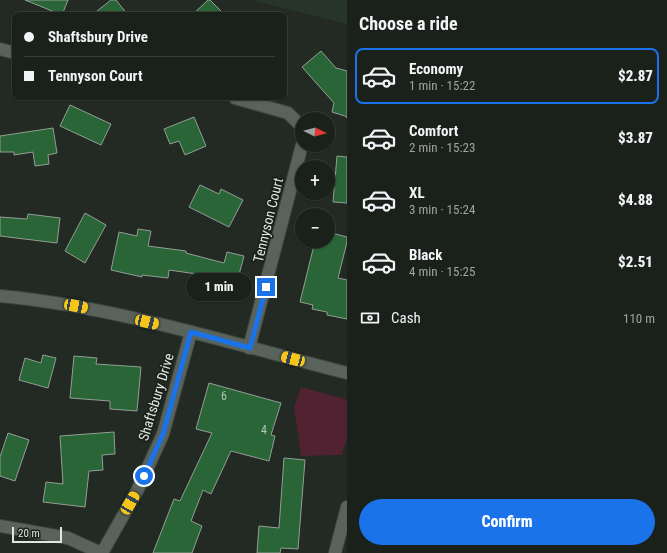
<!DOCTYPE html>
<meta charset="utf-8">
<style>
:root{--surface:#1a201a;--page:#232823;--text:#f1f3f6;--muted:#9fa3a2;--line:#383e39;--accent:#1a73e8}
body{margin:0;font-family:"Roboto Condensed",sans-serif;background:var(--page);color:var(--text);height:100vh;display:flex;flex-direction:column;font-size:15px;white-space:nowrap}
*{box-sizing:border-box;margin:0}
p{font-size:13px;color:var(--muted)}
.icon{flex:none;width:22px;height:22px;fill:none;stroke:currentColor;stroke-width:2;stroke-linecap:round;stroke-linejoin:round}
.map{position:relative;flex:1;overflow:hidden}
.details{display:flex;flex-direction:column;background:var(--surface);width:320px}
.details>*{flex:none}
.banner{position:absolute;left:12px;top:12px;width:275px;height:88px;border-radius:8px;box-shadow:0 1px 3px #0004,0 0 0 1px var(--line);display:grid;align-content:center;height:88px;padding:0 12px;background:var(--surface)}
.needle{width:26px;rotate:96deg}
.buttons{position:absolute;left:295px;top:112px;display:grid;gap:8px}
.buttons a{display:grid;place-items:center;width:40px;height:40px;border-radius:50%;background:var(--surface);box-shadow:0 1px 3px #0004,0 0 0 1px var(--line);font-size:20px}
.scale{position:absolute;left:12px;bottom:10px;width:50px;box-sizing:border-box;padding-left:4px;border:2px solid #e0e6e1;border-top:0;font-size:11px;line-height:14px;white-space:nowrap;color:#e0e6e1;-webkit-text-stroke:3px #19211a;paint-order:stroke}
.end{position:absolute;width:18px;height:18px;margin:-9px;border:5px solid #1a73e8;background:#fff;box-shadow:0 0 0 2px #fff}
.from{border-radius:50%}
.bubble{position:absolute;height:28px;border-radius:14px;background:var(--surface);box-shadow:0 1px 3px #0004,0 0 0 1px var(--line);font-size:13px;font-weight:800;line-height:28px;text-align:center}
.car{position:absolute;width:12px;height:24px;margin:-12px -6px;border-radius:5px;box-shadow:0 0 3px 1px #0007;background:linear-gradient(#f5c518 24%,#345 0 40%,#f5c518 0 76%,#345 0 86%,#f5c518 0)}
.banner b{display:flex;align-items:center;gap:14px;height:38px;font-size:15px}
.banner b+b{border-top:1px solid var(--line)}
.banner i{width:10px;height:10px;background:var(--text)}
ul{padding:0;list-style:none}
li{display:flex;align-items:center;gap:12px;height:56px;margin:0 8px 6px;padding:0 4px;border:2px solid transparent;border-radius:8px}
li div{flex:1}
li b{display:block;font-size:15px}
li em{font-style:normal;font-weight:800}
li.on{border-color:var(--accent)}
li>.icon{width:36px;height:36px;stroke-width:1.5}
h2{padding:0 12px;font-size:18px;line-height:48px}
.pay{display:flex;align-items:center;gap:10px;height:44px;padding:0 12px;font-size:15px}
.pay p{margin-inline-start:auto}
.cta{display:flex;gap:8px;margin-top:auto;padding:8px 12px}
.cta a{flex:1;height:46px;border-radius:24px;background:var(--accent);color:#fff;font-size:16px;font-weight:800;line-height:46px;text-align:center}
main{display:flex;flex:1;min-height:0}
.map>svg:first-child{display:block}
</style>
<main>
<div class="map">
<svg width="347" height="553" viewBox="0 0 347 553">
<rect width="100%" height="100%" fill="#222a23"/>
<!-- built -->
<path fill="#273529" d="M251 0H347V24Z"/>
<!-- green -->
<path fill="#502232" d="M301 387 345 399 347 402V438L342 455 301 456 294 407Z"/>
<!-- building -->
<path fill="#296536" stroke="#949e95" d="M25 0H68L62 15Z
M111 0H116L128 15H92Z
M208 0H210L225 15H192Z
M321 51 336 68 347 71V118L345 116 332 112 334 103 302 67Z
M70 105 111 124 101 145 60 126Z
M194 117 206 146 185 155 179 141 170 144 164 129Z
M53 128 57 153 48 155 49 164 35 166 33 152 14 155V152H0V136Z
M337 156 347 157V203L333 202Z
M200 185 219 194 221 189 243 200 229 227 189 207Z
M85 213 106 225 85 263 65 251Z
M28 214 60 218 57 243 0 236V217L27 219Z
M138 229 151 231 148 246 186 251V253L224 263 227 252 244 256 236 286 218 281 215 293 201 289 204 275 169 270 168 278 142 275V277L111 270 119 232 137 236Z
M328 232 347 237V242L338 278 347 280V319L327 315V312L312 309 313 305 300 302 315 241H328Z
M43 355 56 358 48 388 19 380 25 358 41 363Z
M74 356 97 358 96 364 141 367 137 411 110 409V401L70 398Z
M209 383 281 403 271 435 275 436 269 461 231 451 211 494 203 490 191 521 202 526 192 553H153L174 499 180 501 212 433 196 429Z
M114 432 115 454 102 455 103 470 89 471 85 507 43 502 46 482 63 484 60 436Z
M8 433 29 440 15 481 0 476V457Z
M284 458 305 460 298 549 281 548 280 553H257L259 526 279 528Z"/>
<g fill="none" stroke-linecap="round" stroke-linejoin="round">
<!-- minor casing -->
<g stroke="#3e463f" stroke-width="14">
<path id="minor" d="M0 49 15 53
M235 98 288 113 301 126 302 132
M0 296C117 307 233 344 347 373
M249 348 302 145
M0 526 68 538 101 553
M102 553 137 491 163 434 191 332
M335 553 347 507"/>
</g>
<!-- minor -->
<use href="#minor" stroke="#5a635b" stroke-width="12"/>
</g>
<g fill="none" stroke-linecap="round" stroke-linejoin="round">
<!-- route -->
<path stroke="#1a73e8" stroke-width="5" d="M144 476 163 434 191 332 250 348 266 287"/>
</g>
<g text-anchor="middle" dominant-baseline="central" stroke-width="3.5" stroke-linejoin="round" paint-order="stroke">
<!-- number labels -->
<g font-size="12" fill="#b2c6b6">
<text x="224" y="396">6</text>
<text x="264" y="430">4</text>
</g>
<!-- street labels -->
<g font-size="14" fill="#e0e6e1" stroke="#19211a">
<text transform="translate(268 220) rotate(-76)">Tennyson Court</text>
<text transform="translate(156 397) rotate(-73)">Shaftsbury Drive</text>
</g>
</g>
</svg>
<div class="buttons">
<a><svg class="needle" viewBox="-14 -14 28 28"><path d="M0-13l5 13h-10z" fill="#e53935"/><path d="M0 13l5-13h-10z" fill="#9fa3a2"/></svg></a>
<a>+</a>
<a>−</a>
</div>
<div class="scale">20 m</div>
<i class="end from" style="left:144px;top:476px"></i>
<i class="end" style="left:266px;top:287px"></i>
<div class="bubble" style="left:186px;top:273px;width:66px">1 min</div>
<i class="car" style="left:76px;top:306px;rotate:101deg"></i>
<i class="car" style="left:147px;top:322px;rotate:103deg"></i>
<i class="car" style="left:293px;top:359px;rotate:285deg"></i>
<i class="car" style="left:130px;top:503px;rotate:30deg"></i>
<div class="banner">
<b><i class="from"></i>Shaftsbury Drive</b>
<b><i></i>Tennyson Court</b>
</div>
</div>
<section class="details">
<h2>Choose a ride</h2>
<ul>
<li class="on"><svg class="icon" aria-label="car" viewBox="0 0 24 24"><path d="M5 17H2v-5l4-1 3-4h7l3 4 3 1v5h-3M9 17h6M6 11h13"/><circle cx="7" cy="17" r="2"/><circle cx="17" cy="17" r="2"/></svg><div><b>Economy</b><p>1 min · 15:22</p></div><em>$2.87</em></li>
<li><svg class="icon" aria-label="car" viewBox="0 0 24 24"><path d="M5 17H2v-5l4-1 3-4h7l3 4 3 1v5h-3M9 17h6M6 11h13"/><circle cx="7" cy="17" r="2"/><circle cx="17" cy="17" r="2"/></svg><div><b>Comfort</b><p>2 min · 15:23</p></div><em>$3.87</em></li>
<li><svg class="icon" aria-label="car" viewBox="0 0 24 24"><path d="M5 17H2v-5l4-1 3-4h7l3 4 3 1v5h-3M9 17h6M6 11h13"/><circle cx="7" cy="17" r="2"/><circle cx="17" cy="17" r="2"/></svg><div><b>XL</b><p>3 min · 15:24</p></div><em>$4.88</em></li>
<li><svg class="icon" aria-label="car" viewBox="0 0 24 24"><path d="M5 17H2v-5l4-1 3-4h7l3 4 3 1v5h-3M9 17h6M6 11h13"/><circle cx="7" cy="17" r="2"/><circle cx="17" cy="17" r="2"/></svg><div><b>Black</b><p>4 min · 15:25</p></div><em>$2.51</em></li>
</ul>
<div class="pay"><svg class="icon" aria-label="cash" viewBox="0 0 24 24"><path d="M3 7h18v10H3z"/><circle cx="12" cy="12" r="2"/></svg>Cash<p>110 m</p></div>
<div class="cta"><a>Confirm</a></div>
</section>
</main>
